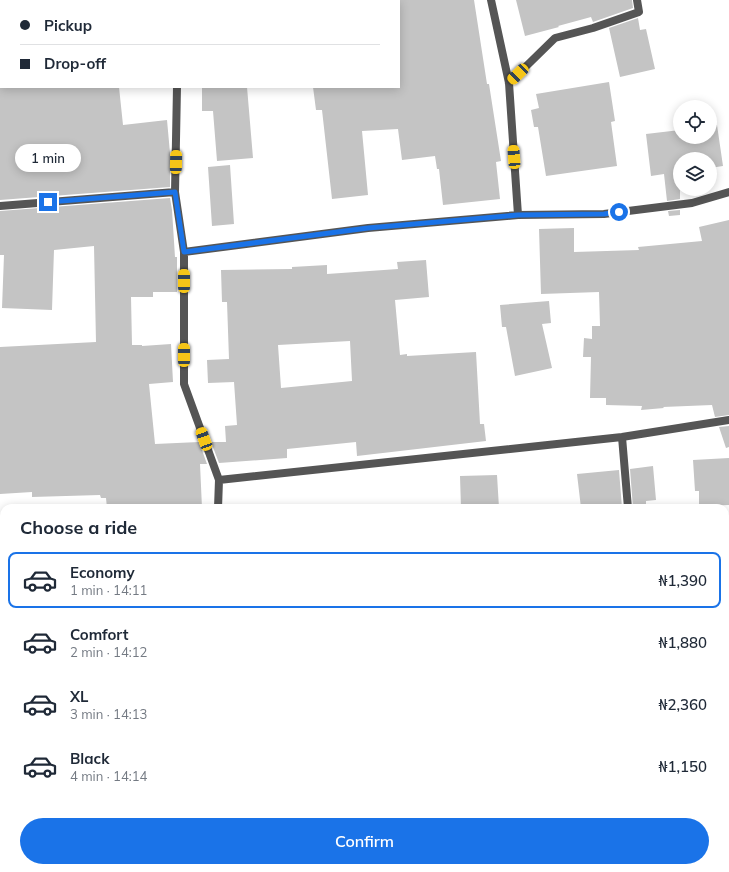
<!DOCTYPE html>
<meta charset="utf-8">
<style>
:root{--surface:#fff;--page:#f2f2f3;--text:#1f2937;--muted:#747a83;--line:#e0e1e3;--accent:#1a73e8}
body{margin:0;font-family:Mulish,sans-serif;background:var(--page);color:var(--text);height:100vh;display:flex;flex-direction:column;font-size:15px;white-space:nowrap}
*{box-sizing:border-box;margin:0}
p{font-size:13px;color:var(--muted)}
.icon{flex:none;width:22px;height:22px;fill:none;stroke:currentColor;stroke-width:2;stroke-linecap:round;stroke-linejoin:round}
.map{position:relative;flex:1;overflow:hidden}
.details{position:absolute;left:0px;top:504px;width:729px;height:368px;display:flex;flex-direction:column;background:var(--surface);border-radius:12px 12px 0 0;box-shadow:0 2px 10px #0003}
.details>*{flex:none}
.guide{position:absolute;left:0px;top:0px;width:400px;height:88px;box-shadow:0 2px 10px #0003;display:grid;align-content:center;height:88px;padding:0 20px;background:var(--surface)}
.buttons{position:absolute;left:673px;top:100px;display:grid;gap:8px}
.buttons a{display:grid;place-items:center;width:44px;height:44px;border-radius:50%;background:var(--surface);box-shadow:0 2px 10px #0003;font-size:20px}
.end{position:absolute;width:18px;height:18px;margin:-9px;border:5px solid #1a73e8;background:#fff;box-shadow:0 0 0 2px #fff}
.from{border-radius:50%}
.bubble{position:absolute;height:28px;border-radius:14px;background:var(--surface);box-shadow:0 2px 10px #0003;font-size:13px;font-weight:600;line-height:28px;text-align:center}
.car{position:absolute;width:12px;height:24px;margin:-12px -6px;border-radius:5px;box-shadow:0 0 3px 1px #0007;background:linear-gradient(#f5c518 24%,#345 0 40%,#f5c518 0 76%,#345 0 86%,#f5c518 0)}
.guide b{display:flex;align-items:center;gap:14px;height:38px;font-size:15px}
.guide b+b{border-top:1px solid var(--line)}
.guide i{width:10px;height:10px;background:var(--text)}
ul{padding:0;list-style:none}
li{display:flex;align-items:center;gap:12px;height:56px;margin:0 8px 6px;padding:0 12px;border:2px solid transparent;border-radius:8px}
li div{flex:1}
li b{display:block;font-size:15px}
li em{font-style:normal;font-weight:600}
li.current{border-color:var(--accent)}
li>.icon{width:36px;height:36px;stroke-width:1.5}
h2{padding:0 20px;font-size:18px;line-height:48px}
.primary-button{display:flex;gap:8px;margin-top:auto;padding:8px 20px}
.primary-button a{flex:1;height:46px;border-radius:24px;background:var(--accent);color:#fff;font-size:16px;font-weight:600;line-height:46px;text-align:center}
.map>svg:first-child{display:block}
</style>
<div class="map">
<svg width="729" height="872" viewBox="0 0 729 872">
<rect width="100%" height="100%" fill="#fff"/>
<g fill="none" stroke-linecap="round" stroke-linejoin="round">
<!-- stream -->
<path stroke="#a3a3a3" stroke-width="6" d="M725 662 729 660"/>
</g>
<!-- building -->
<path fill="#c4c4c4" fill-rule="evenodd" d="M399 0H474L487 84H489L501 161 496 162 500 199 443 205 439 169H437L435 156 402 160 398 129 362 131 368 195 332 199 322 110H316L313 87H399Z
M516 0H632L633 8 593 22 591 17 558 26 559 27 525 36Z
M638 18 640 30 646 29 655 69 620 77 609 28Z
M609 82 615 121 611 122 617 166 546 176 538 127H534L531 110 539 108 536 94Z
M0 87H119L123 125 167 120 170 153V187L0 200Z
M202 87H247L253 158 217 161 213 111H202Z
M717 125 723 166 710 168V159H680V199L667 201 664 174 651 176 646 134 680 130V137H710V126Z
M230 165 234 224 212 226 208 167Z
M170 198 172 210 175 257H177V292H153V297H131L132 345H142V346L171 344 173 382 149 384 155 444 199 442 207 464H200L202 508H107L106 498H101L100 495 32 497V492L0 494V347L96 342 94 246 54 250 52 310 2 308 4 255H0V211Z
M680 210V215L669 216 668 211Z
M729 220V415L715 417 712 405 663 407 664 408 641 410 642 406 606 405V398H590L591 357H583L584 338 592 339V326H600L599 292 541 294 539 229 574 228V252L639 250 638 247 702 241 699 227Z
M426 260 429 297 395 300 400 355 407 354V356L476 352 480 424H484L486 441 357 456 356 442 287 449V458L219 463 211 442H226L225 426 237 425 234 382 208 383 207 360 229 359 227 302H222L221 270 292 269V267L327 265V274L398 269 397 262ZM350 341 352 381 281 388 278 345Z
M549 301 551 323 542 324 552 368 515 376 506 327H502L500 305Z
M729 426V447L726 448 719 427Z
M729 458V505L699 506V491H695L693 460Z
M653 466 656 500 646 501V508H633L630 469Z
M619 470 622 508H581L577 474Z
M497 475 499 508H461L460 476Z"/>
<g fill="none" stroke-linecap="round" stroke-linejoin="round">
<!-- street -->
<path stroke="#555" stroke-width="8" d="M169 0V1
M491 0 509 83 518 215
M509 83 555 38 593 28 639 12 637 0
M177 87 175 192 184 252V384L219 480 218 508
M0 206 175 192
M184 252 368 228 518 215 604 214 692 203 729 192
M622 437 628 508
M219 480 622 437 729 420
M0 779H4
M725 817 729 818
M725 856 729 846
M636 872 638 868
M718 872 720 868"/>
</g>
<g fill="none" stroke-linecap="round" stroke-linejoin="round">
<!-- route -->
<path stroke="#1a73e8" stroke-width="5" d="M48 202 175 192 184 252 368 228 518 215 604 214 619 212"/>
</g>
</svg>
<div class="buttons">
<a><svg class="icon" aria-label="locate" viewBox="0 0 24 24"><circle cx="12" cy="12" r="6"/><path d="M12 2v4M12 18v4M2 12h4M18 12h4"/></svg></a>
<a><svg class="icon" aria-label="layers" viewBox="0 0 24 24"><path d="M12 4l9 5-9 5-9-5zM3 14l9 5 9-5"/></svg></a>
</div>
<i class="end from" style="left:619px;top:212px"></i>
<i class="end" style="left:48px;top:202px"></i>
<div class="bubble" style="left:15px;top:144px;width:66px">1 min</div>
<i class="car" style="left:518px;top:74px;rotate:226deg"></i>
<i class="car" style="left:514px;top:157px;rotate:356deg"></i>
<i class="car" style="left:176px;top:162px;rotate:1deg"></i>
<i class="car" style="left:184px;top:281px;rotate:0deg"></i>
<i class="car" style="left:184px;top:355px;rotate:0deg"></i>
<i class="car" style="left:204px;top:439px;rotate:340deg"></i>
<div class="guide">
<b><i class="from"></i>Pickup</b>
<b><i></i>Drop-off</b>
</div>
<section class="details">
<h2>Choose a ride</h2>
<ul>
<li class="current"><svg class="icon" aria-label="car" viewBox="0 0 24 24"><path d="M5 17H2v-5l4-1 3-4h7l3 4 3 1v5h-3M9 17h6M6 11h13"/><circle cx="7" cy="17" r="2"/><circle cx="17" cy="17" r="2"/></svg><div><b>Economy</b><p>1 min · 14:11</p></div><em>₦1,390</em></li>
<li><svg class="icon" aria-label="car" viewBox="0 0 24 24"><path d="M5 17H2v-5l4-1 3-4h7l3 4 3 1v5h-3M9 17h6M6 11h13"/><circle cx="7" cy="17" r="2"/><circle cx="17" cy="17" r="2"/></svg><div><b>Comfort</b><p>2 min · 14:12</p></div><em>₦1,880</em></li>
<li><svg class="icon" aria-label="car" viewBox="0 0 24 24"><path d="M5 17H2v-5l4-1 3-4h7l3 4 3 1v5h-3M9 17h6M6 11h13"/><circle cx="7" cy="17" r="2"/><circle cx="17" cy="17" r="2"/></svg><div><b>XL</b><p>3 min · 14:13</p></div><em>₦2,360</em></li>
<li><svg class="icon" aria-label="car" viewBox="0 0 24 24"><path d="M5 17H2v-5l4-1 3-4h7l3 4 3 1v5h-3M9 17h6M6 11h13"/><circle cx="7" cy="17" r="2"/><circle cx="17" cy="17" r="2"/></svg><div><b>Black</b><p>4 min · 14:14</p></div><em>₦1,150</em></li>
</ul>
<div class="primary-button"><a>Confirm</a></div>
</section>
</div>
